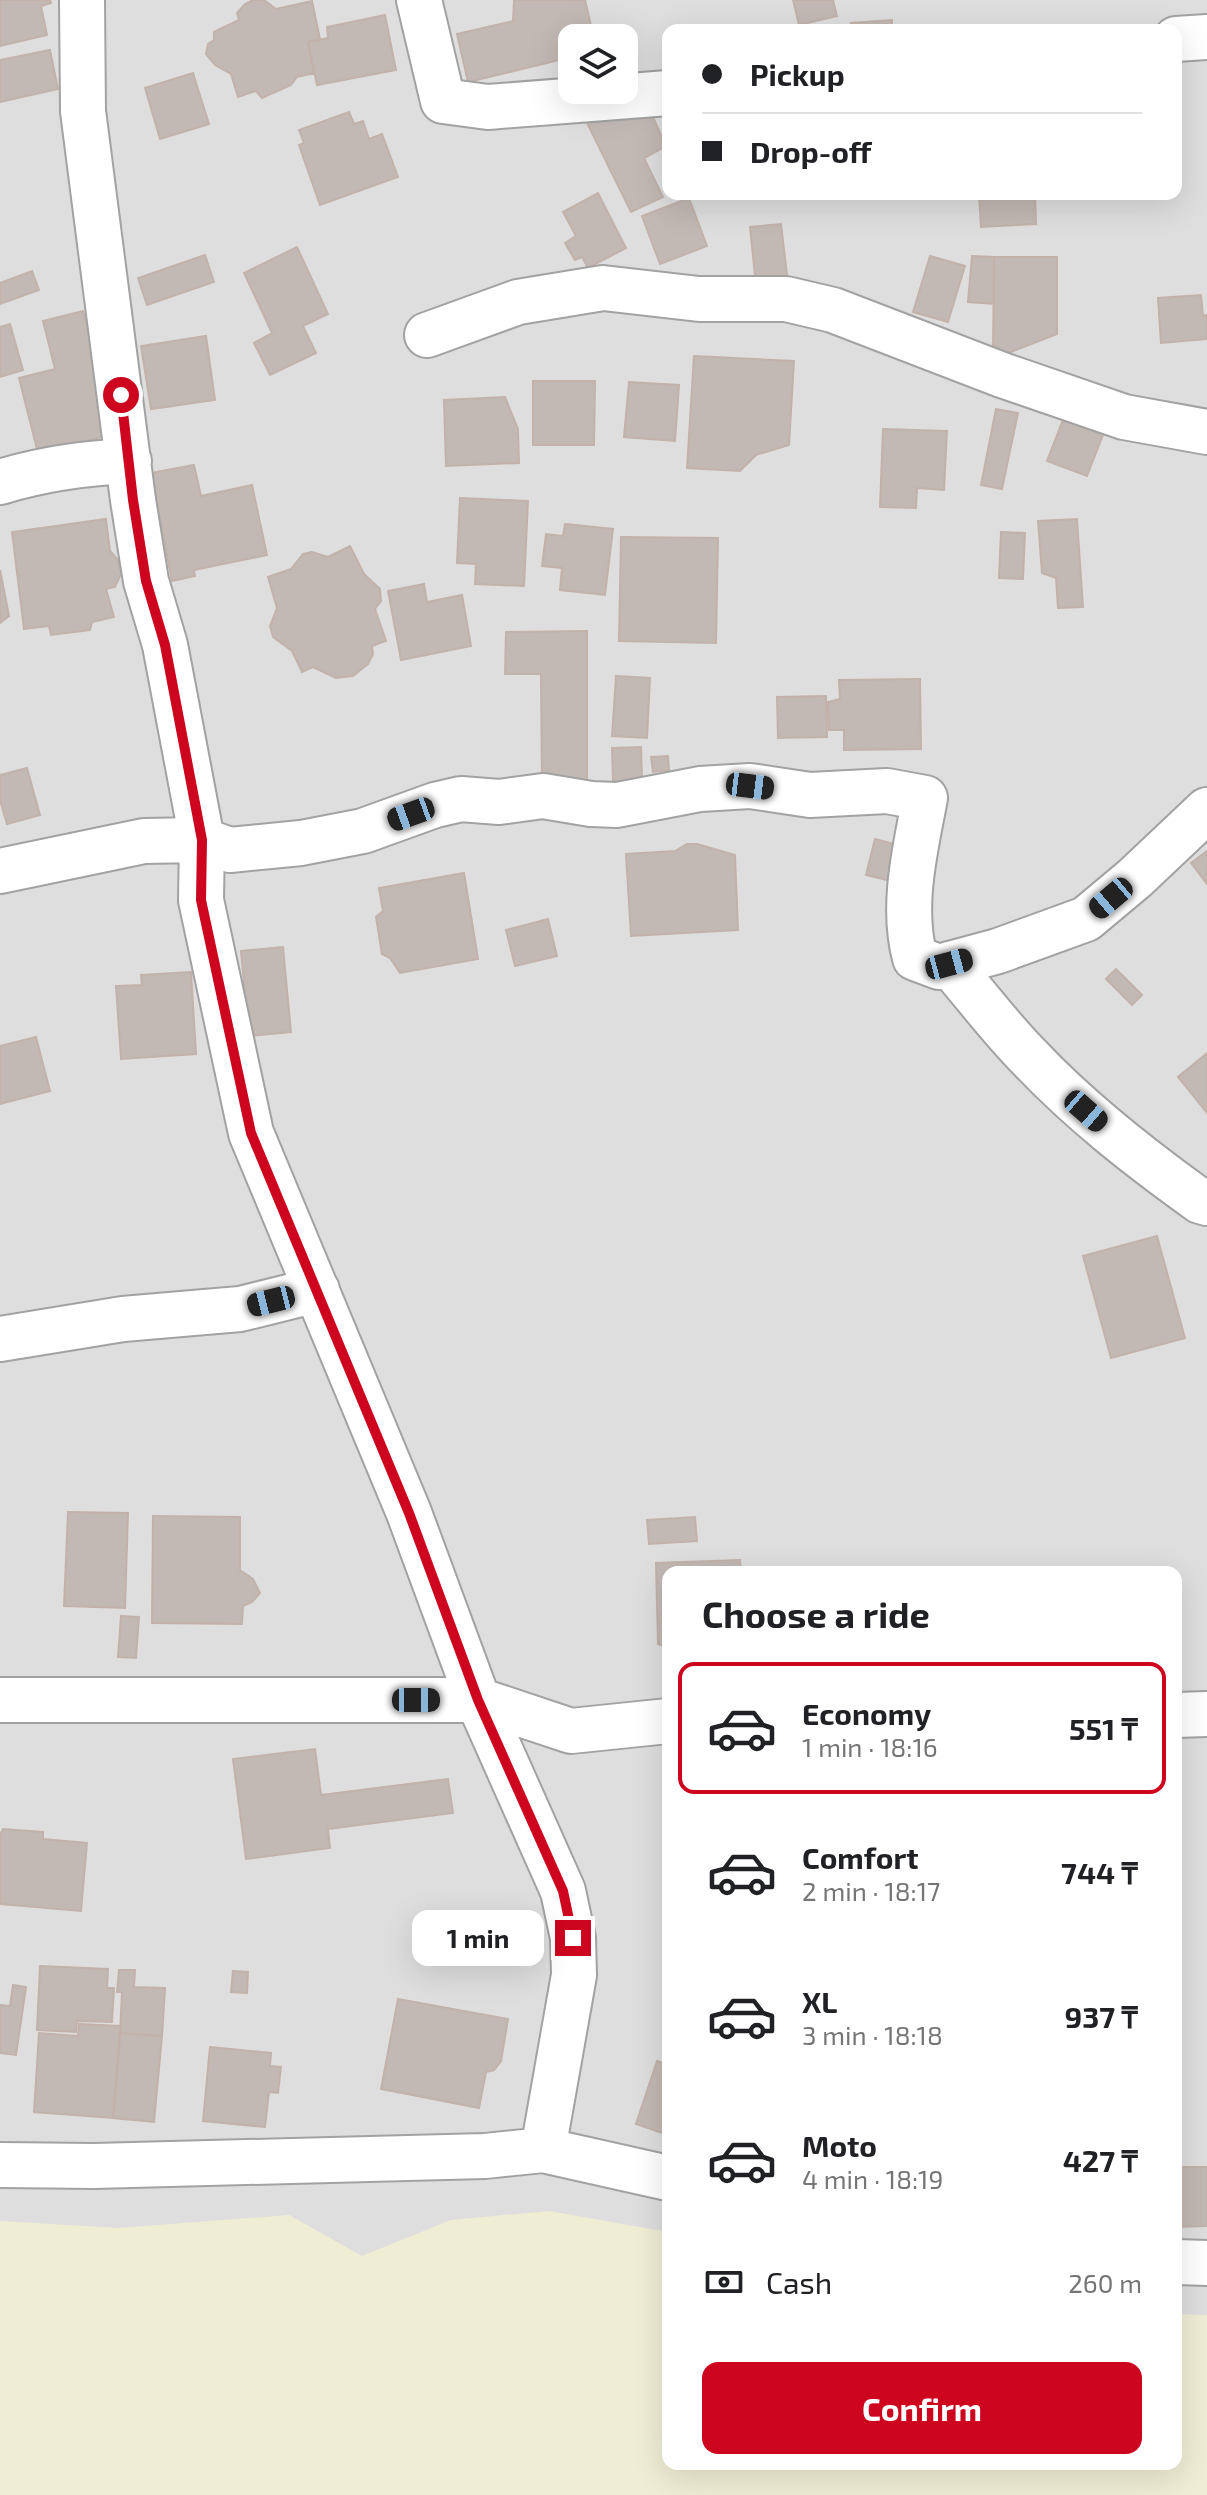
<!DOCTYPE html>
<meta charset="utf-8">
<style>
:root{--surface:#fff;--page:#f2f2f2;--text:#202124;--muted:#757577;--line:#e0e0e0;--accent:#cd051f}
body{margin:0;font-family:"Exo 2",sans-serif;background:var(--page);color:var(--text);height:100vh;display:flex;flex-direction:column;font-size:30px;white-space:nowrap}
*{box-sizing:border-box;margin:0}
p{font-size:26px;color:var(--muted)}
.icon{flex:none;width:44px;height:44px;fill:none;stroke:currentColor;stroke-width:2;stroke-linecap:round;stroke-linejoin:round}
.map{position:relative;flex:1;overflow:hidden}
.side{position:absolute;left:662px;top:1566px;width:520px;height:904px;display:flex;flex-direction:column;background:var(--surface);border-radius:16px;box-shadow:0 8px 32px #0002}
.side>*{flex:none}
.top-card{position:absolute;left:662px;top:24px;width:520px;height:176px;border-radius:16px;box-shadow:0 8px 32px #0002;display:grid;align-content:center;height:176px;padding:0 40px;background:var(--surface)}
.fabs{position:absolute;left:558px;top:24px;display:grid;gap:16px}
.fabs a{display:grid;place-items:center;width:80px;height:80px;border-radius:16px;background:var(--surface);box-shadow:0 8px 32px #0002;font-size:40px}
.end{position:absolute;width:36px;height:36px;margin:-18px;border:10px solid #cd051f;background:#fff;box-shadow:0 0 0 4px #fff}
.from{border-radius:50%}
.bubble{position:absolute;height:56px;border-radius:16px;background:var(--surface);box-shadow:0 8px 32px #0002;font-size:26px;font-weight:700;line-height:56px;text-align:center}
.car{position:absolute;width:24px;height:48px;margin:-24px -12px;border-radius:10px;box-shadow:0 0 6px 2px #0007;background:linear-gradient(#222 24%,#8ab4d8 0 40%,#222 0 76%,#8ab4d8 0 86%,#222 0)}
.top-card b{display:flex;align-items:center;gap:28px;height:76px;font-size:30px}
.top-card b+b{border-top:2px solid var(--line)}
.top-card i{width:20px;height:20px;background:var(--text)}
ul{padding:0;list-style:none}
li{display:flex;align-items:center;gap:24px;height:132px;margin:0 16px 12px;padding:0 24px;border:4px solid transparent;border-radius:16px}
li div{flex:1}
li b{display:block;font-size:30px}
li em{font-style:normal;font-weight:700}
li.current{border-color:var(--accent)}
li>.icon{width:72px;height:72px;stroke-width:1.5}
h2{padding:0 40px;font-size:36px;line-height:96px}
.pay{display:flex;align-items:center;gap:20px;height:88px;padding:0 40px;font-size:30px}
.pay p{margin-inline-start:auto}
.primary-button{display:flex;gap:16px;margin-top:auto;padding:16px 40px}
.primary-button a{flex:1;height:92px;border-radius:16px;background:var(--accent);color:#fff;font-size:32px;font-weight:700;line-height:92px;text-align:center}
.map>svg:first-child{display:block}
</style>
<div class="map">
<svg width="1207" height="2495" viewBox="0 0 1207 2495">
<rect width="100%" height="100%" fill="#f1ede8"/>
<!-- residential -->
<path fill="#dfdede" fill-rule="evenodd" d="M0 0H1207V2495H0ZM668 30H1176V194H668ZM572 38H624V90H572ZM668 1572H1176V2464H668Z"/>
<!-- farmland -->
<path fill="#efedd4" d="M549 2211 668 2232V2464H1176V2314L1207 2315V2495H0V2221L118 2228 289 2215 362 2256 451 2220Z"/>
<!-- building -->
<path fill="#c2b8b4" stroke="#c2b2aa" stroke-width="2" d="M0 0H50L51 3 41 6 47 35 0 46Z
M253 0H264L276 9 312 1 320 39 308 42 314 73 297 77 291 85 262 98 256 91 238 97 231 74 215 65 206 54 208 44 214 40V32L239 20 237 13 245 4Z
M514 0H585L594 38H572V57L468 82 457 34 513 21Z
M793 0H833L837 16 799 25Z
M385 15 396 70 317 85 308 42 328 38 327 27Z
M892 20V30H852L851 23Z
M50 50 58 89 0 102V60Z
M193 73 209 124 160 139 145 88Z
M349 112 354 124 363 121 369 139 382 134 398 177 320 205 299 145 304 143 299 130Z
M652 115 666 146 644 158 663 197 631 212 585 119Z
M598 193 626 248 588 268 582 257 575 260 565 243 576 236 563 212Z
M979 194H1035L1036 224 981 227Z
M689 198 707 246 660 264 642 216Z
M781 224 788 283 756 286 750 227Z
M297 247 328 314 303 326 316 353 270 375 254 343 272 333 244 273Z
M205 255 214 282 147 305 138 278Z
M930 256 965 266 948 322 913 312Z
M972 256 994 257V304L968 302Z
M994 257H1057V334L1011 352H993Z
M32 271 39 290 0 304V283Z
M1201 295 1203 316 1207 315V339L1161 343 1158 298Z
M83 311 114 434 38 453 19 378 55 369 43 321Z
M10 324 23 370 0 377V327Z
M206 336 215 400 151 409 141 346Z
M694 356 794 361 789 445 756 455 740 471 687 468Z
M533 381H595L594 445H533Z
M629 382 679 385 675 441 624 437Z
M505 397 518 429 519 463 446 466 444 400Z
M996 409 1018 413 1002 489 981 485Z
M1066 412 1106 427 1087 476 1047 461Z
M883 429 947 431 944 490 917 488 916 508 880 507Z
M194 465 201 496 252 485 267 555 194 570 195 576 172 581 151 473Z
M460 498 528 501 524 586 475 584 476 564 457 563Z
M106 519 110 551 118 560 121 574 115 587 106 589 114 617 92 622 90 630 51 635 49 626 24 629 12 532Z
M1077 519 1083 607 1058 608 1056 578 1042 573 1038 521Z
M565 524 613 529 605 595 560 590 562 568 542 566 546 534 563 536Z
M1001 532 1025 533 1023 579 999 578Z
M621 537 718 538 716 643 619 641Z
M350 546 364 574 380 589 381 601 375 609 386 641 372 646 373 654 368 664 353 676 336 678 313 667 302 672 292 651 273 637 270 626 277 608 268 577 291 569 303 554 312 552 328 557Z
M0 570 9 616 0 623Z
M424 584 427 602 462 595 471 646 401 660 388 591Z
M587 631V784L542 785 541 674H505L506 632Z
M616 676 650 678 647 738 612 736Z
M920 679 921 749 844 750V730H829L828 702 840 699 839 680Z
M826 696 827 737 778 738 777 697Z
M641 747 642 779 613 781 612 748Z
M668 756 669 770 653 772 651 757Z
M27 768 40 815 7 824 0 800V775Z
M875 839 901 846 891 881 866 875Z
M687 844H697L735 855 738 930 631 936 626 854 675 851Z
M1207 851V884L1191 863Z
M464 873 478 959 400 973 390 958 382 954 376 917 383 911 379 888Z
M548 919 557 956 515 966 506 930Z
M283 947 291 1032 249 1036 241 951Z
M1116 969 1142 995 1132 1005 1106 979Z
M191 972 196 1054 121 1059 116 986 142 985 141 975Z
M36 1037 50 1091 0 1104V1046Z
M1207 1053V1113L1178 1077Z
M1157 1236 1185 1338 1111 1358 1083 1256Z
M68 1512 128 1513 125 1608 64 1606Z
M153 1516 240 1517V1570L253 1579 260 1593 252 1602 243 1606 242 1624 152 1623Z
M695 1517 697 1541 649 1544 647 1520Z
M740 1560 741 1572H668V1648L658 1644 656 1563Z
M121 1616 139 1617 136 1658 118 1657Z
M315 1749 321 1795 448 1779 453 1813 328 1829 330 1848 246 1859 233 1759Z
M3 1829 43 1832V1839L87 1843 81 1911 0 1904V1835Z
M40 1966 108 1969 107 1988H114L112 2022 77 2021 76 2032 37 2030Z
M119 1970H135L134 1987 165 1988 162 2036 120 2033 122 1992H117Z
M233 1971 248 1972 247 1993 231 1992Z
M13 1985 26 1987 16 2055 0 2053V2005L10 2006Z
M398 1999 508 2019 501 2061 494 2070 486 2072 479 2108 381 2089Z
M79 2024 121 2026 113 2118 34 2112 39 2033 78 2036Z
M120 2033 162 2036 154 2122 113 2118Z
M210 2047 271 2053 270 2066 281 2067 278 2093 269 2092 265 2127 203 2121Z
M657 2061 667 2064 668 2061V2135L636 2124Z
M1177 2167H1207V2226L1178 2227Z"/>
<g fill="none" stroke-linecap="round" stroke-linejoin="round">
<!-- minor casing -->
<g stroke="#a2a2a2" stroke-width="48">
<path id="minor" d="M82 0 83 111 133 500 146 581 165 645 202 840 201 900 251 1133 409 1513 478 1700 563 1891 573 1938 574 1975 543 2150
M419 0 443 101 488 107 668 93
M1176 39 1207 37
M427 335 518 302 603 288 699 299H786L833 310 1002 375 1124 417 1207 432
M0 482C42 469 85 463 129 461
M0 871 144 841 202 840 230 850 301 843 363 831 435 805 461 799 499 802 543 796 591 804 617 805 700 789 750 786 810 795 887 791 925 798C915 850 901 907 915 958L939 967 998 951 1086 919 1135 878 1207 810
M949 964C976 995 1001 1029 1030 1058 1081 1112 1140 1158 1200 1201L1207 1203
M0 1339 123 1319 240 1309 317 1290
M0 1700H478L571 1731 668 1721
M1176 1715 1207 1714
M0 2165 94 2166 485 2156 543 2150 668 2178
M1176 2262 1207 2263"/>
</g>
<!-- minor -->
<use href="#minor" stroke="#fff" stroke-width="44"/>
</g>
<g fill="none" stroke-linecap="round" stroke-linejoin="round">
<!-- route -->
<path stroke="#cd051f" stroke-width="10" d="M121 395 133 500 146 581 165 645 202 840 201 900 251 1133 409 1513 478 1700 563 1891 573 1938"/>
</g>
</svg>
<div class="fabs">
<a><svg class="icon" aria-label="layers" viewBox="0 0 24 24"><path d="M12 4l9 5-9 5-9-5zM3 14l9 5 9-5"/></svg></a>
</div>
<i class="end from" style="left:121px;top:395px"></i>
<i class="end" style="left:573px;top:1938px"></i>
<div class="bubble" style="left:412px;top:1910px;width:132px">1 min</div>
<i class="car" style="left:750px;top:786px;rotate:97deg"></i>
<i class="car" style="left:411px;top:814px;rotate:250deg"></i>
<i class="car" style="left:1111px;top:898px;rotate:230deg"></i>
<i class="car" style="left:949px;top:964px;rotate:75deg"></i>
<i class="car" style="left:1086px;top:1111px;rotate:131deg"></i>
<i class="car" style="left:271px;top:1301px;rotate:256deg"></i>
<i class="car" style="left:416px;top:1700px;rotate:90deg"></i>
<div class="top-card">
<b><i class="from"></i>Pickup</b>
<b><i></i>Drop-off</b>
</div>
<section class="side">
<h2>Choose a ride</h2>
<ul>
<li class="current"><svg class="icon" aria-label="car" viewBox="0 0 24 24"><path d="M5 17H2v-5l4-1 3-4h7l3 4 3 1v5h-3M9 17h6M6 11h13"/><circle cx="7" cy="17" r="2"/><circle cx="17" cy="17" r="2"/></svg><div><b>Economy</b><p>1 min · 18:16</p></div><em>551 ₸</em></li>
<li><svg class="icon" aria-label="car" viewBox="0 0 24 24"><path d="M5 17H2v-5l4-1 3-4h7l3 4 3 1v5h-3M9 17h6M6 11h13"/><circle cx="7" cy="17" r="2"/><circle cx="17" cy="17" r="2"/></svg><div><b>Comfort</b><p>2 min · 18:17</p></div><em>744 ₸</em></li>
<li><svg class="icon" aria-label="car" viewBox="0 0 24 24"><path d="M5 17H2v-5l4-1 3-4h7l3 4 3 1v5h-3M9 17h6M6 11h13"/><circle cx="7" cy="17" r="2"/><circle cx="17" cy="17" r="2"/></svg><div><b>XL</b><p>3 min · 18:18</p></div><em>937 ₸</em></li>
<li><svg class="icon" aria-label="car" viewBox="0 0 24 24"><path d="M5 17H2v-5l4-1 3-4h7l3 4 3 1v5h-3M9 17h6M6 11h13"/><circle cx="7" cy="17" r="2"/><circle cx="17" cy="17" r="2"/></svg><div><b>Moto</b><p>4 min · 18:19</p></div><em>427 ₸</em></li>
</ul>
<div class="pay"><svg class="icon" aria-label="cash" viewBox="0 0 24 24"><path d="M3 7h18v10H3z"/><circle cx="12" cy="12" r="2"/></svg>Cash<p>260 m</p></div>
<div class="primary-button"><a>Confirm</a></div>
</section>
</div>
